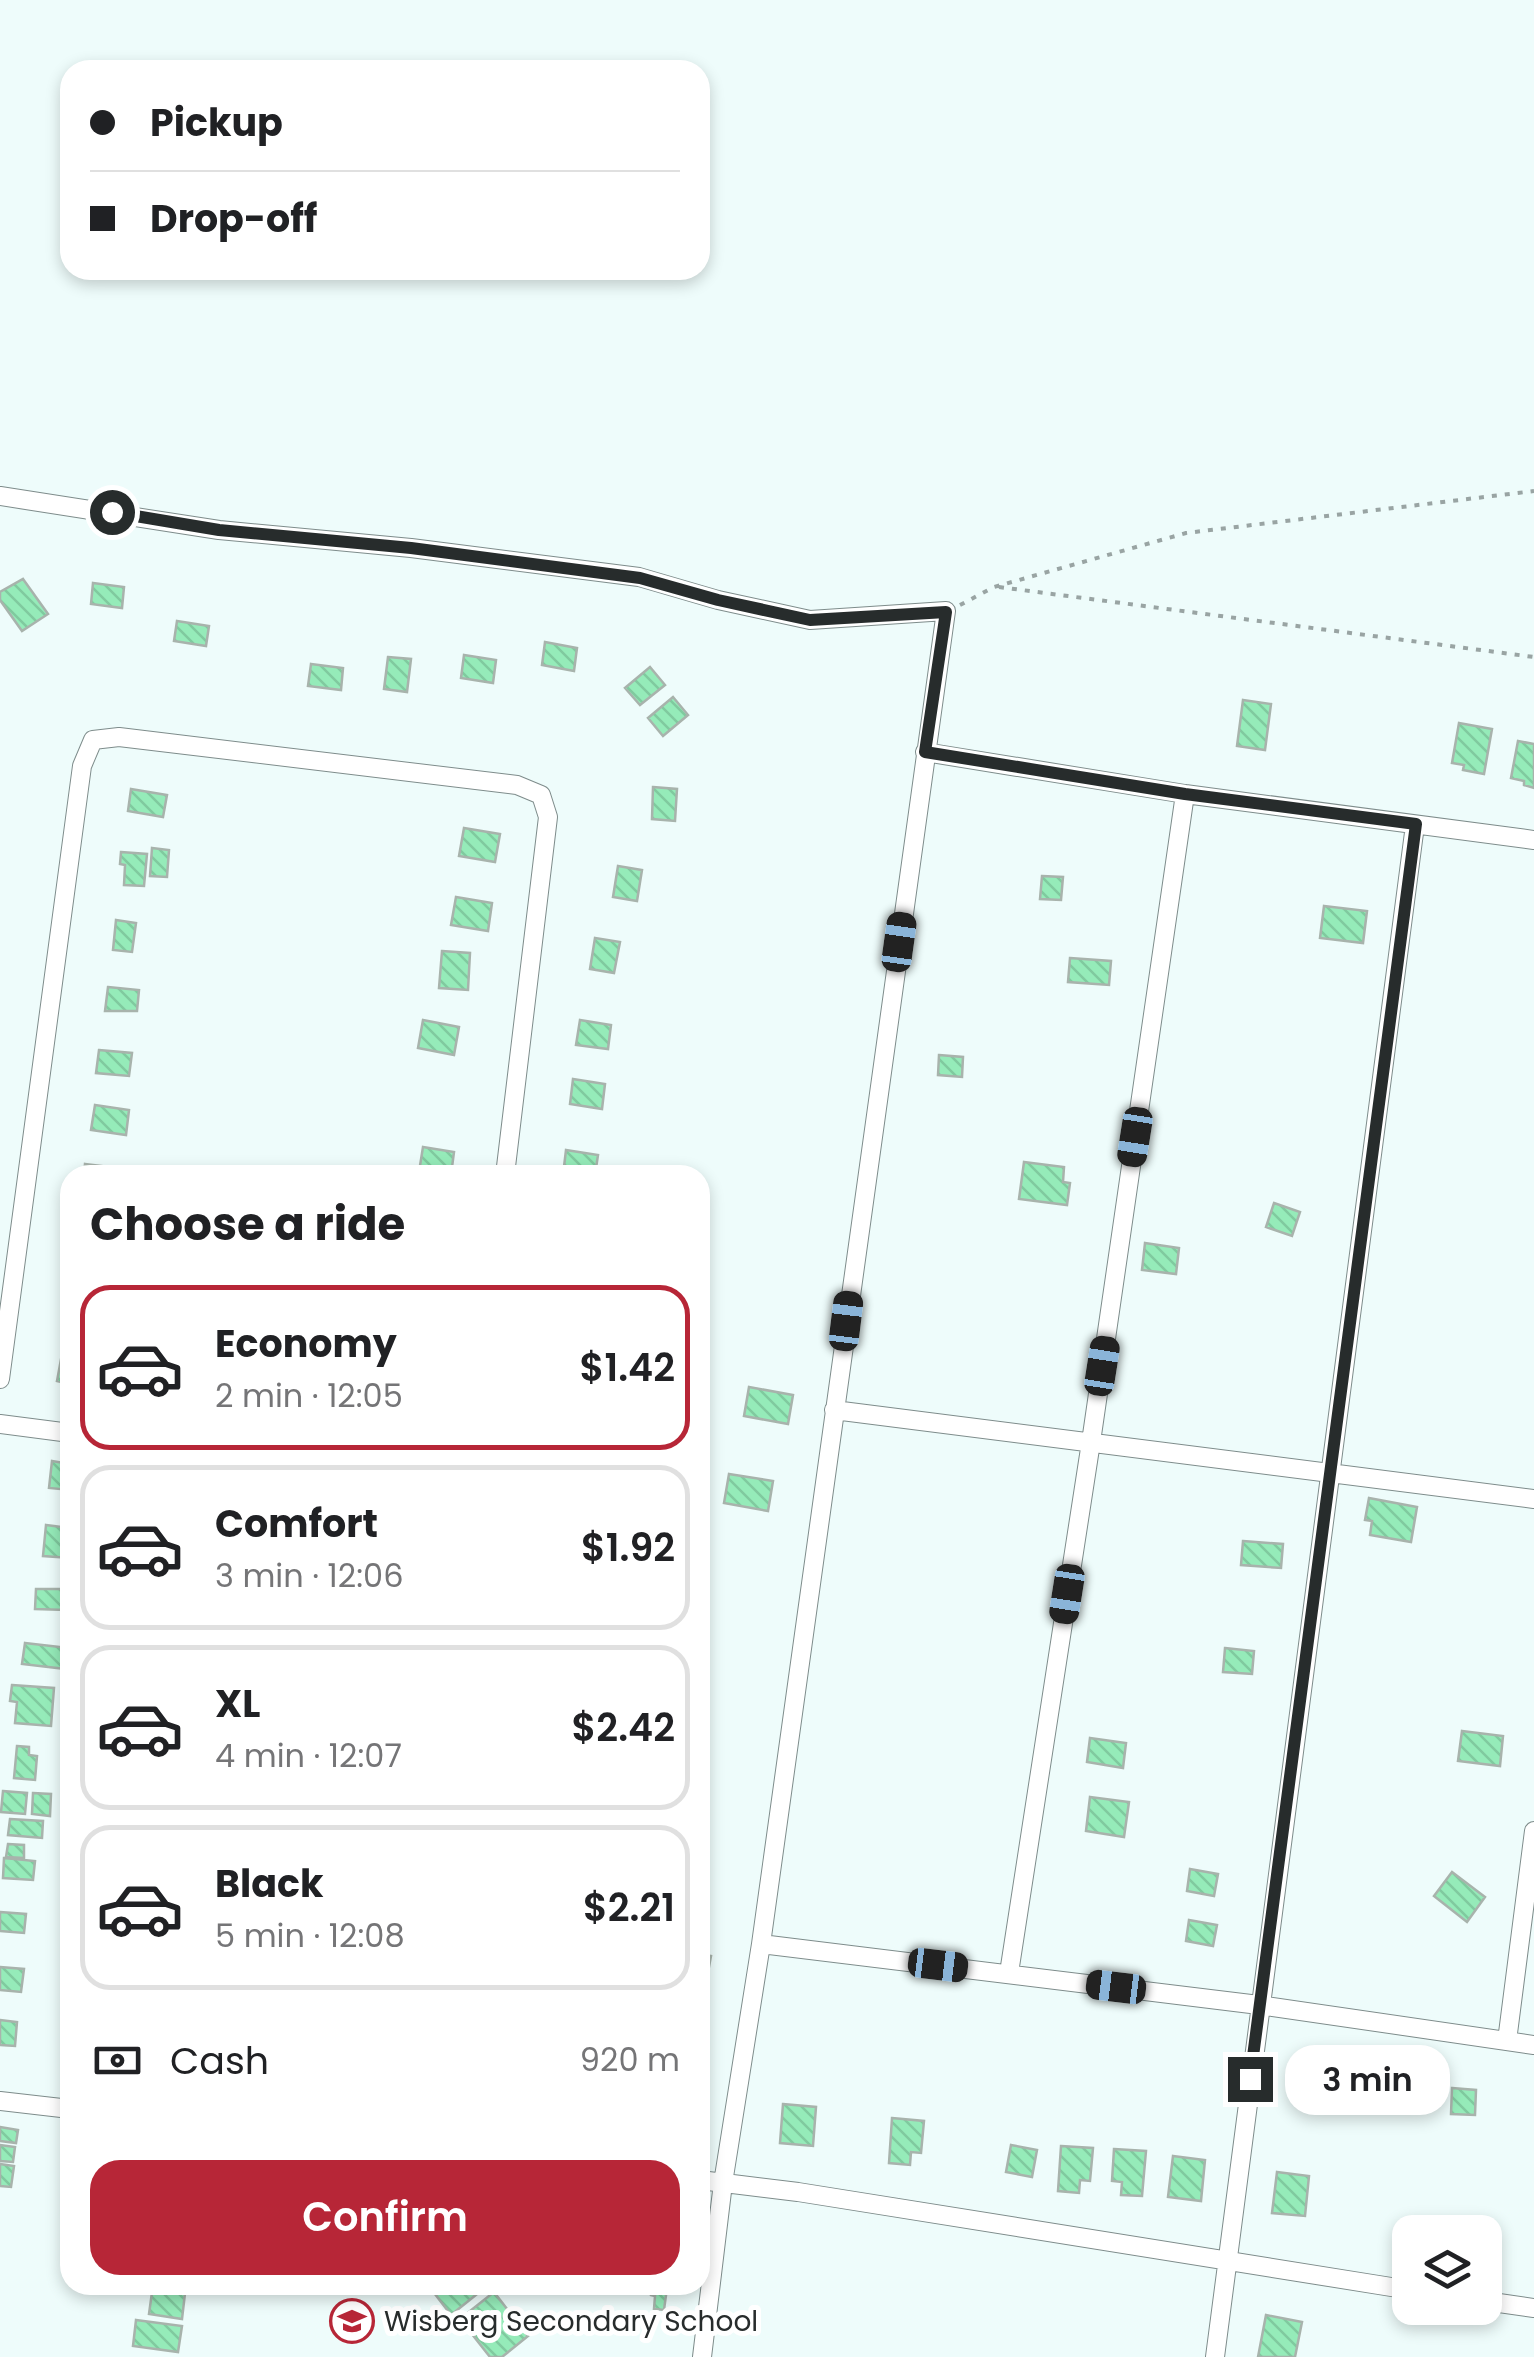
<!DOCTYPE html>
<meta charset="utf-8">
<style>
:root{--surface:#fff;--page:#f2f2f2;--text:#202124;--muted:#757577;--line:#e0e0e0;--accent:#b72637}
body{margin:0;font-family:Poppins,sans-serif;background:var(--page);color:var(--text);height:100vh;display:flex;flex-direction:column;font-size:38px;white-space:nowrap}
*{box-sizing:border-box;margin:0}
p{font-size:32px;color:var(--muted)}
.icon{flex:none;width:55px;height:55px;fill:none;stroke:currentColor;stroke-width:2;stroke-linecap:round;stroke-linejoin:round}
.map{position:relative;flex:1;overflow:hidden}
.sheet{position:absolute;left:60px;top:1165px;width:650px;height:1130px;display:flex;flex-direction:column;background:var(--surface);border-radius:30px;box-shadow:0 5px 15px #0003}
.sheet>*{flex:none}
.hud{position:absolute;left:60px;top:60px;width:650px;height:220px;border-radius:30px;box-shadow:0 5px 15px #0003;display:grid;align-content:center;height:220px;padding:0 30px;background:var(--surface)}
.controls{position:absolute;left:1392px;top:2215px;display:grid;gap:20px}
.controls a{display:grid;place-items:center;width:110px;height:110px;border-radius:20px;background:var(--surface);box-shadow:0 5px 15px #0003;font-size:50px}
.end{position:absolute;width:45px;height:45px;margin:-22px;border:12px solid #272c2c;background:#fff;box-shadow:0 0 0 5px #fff}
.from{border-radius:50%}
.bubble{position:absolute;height:70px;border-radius:30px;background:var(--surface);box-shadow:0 5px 15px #0003;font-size:32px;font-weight:600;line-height:70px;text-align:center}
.car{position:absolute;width:30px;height:60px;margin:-30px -15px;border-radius:12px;box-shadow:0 0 8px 2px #0007;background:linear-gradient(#222 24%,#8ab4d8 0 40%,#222 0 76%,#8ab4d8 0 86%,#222 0)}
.hud b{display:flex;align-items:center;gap:35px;height:95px;font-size:38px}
.hud b+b{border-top:2px solid var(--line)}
.hud i{width:25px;height:25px;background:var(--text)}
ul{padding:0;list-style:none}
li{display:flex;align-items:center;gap:30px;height:165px;margin:0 20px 15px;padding:0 10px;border:5px solid var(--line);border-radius:30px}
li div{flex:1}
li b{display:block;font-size:38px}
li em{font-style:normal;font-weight:600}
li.current{border-color:var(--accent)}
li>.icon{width:90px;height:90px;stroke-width:1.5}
h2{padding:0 30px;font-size:45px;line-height:120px}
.pay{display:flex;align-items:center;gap:25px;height:110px;padding:0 30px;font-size:38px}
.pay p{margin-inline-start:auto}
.primary-button{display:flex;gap:20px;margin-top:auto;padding:20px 30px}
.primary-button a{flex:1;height:115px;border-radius:30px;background:var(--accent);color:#fff;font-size:40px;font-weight:600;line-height:115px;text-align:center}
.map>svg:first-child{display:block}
</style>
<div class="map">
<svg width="1534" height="2357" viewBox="0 0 1534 2357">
<defs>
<pattern id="building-back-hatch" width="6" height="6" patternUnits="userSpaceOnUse" patternTransform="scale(2.5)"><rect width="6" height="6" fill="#95ebb9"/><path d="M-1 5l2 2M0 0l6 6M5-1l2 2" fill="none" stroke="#80ca9f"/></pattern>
</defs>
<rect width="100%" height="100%" fill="#eefcfb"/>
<!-- building -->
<path fill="url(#building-back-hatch)" stroke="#a8b3ac" stroke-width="2.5" d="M23 579 48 614 22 631 0 600V592Z
M93 583 124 587 122 608 91 604Z
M177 621 209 626 206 646 174 641Z
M545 642 577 648 574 671 542 665Z
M464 655 496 660 493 683 461 678Z
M388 657 411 659 407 692 384 689Z
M311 664 343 668 341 690 308 686Z
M650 667 665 685 640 705 625 688Z
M673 697 688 715 663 736 648 718Z
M1243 700 1271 704 1265 750 1237 746Z
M1459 723 1492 729 1484 774 1463 770 1464 765 1452 763Z
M1518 741 1534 744V788L1524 785V781L1511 778Z
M653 787 677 789 675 821 652 819Z
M131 789 167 795 163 817 128 811Z
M464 828 500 834 495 862 459 856Z
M152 848 169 850 167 877 150 876Z
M121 852 147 854 144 886 124 885 125 865 120 864Z
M618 866 642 870 637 901 613 897Z
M1042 876 1063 877 1061 900 1040 899Z
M456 897 492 903 488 931 451 925Z
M1324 906 1367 911 1363 943 1320 938Z
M116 920 136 923 132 952 113 950Z
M595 938 620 942 614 973 590 969Z
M442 951 470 953 468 990 439 988Z
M1070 958 1111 961 1109 985 1068 982Z
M108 987 139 990 137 1011H105Z
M423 1020 459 1027 454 1055 418 1048Z
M580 1020 611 1025 608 1049 576 1045Z
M99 1050 132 1053 129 1076 96 1073Z
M939 1055 963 1057 962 1077 938 1075Z
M573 1079 605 1084 602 1109 570 1104Z
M95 1105 129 1110 126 1135 91 1130Z
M423 1147 454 1152 451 1175 419 1172Z
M566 1150 598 1155 595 1175H563Z
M1024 1162 1064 1167 1063 1182 1070 1183 1067 1205 1019 1199Z
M85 1164 118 1168 117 1175H84Z
M1274 1203 1300 1212 1292 1236 1266 1227Z
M1145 1243 1179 1248 1176 1274 1142 1270Z
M64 1343 70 1344V1384L57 1381Z
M749 1387 793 1395 788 1424 744 1416Z
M52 1461 70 1464V1490L49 1488Z
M729 1474 773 1481 768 1511 724 1503Z
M1369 1498 1417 1507 1411 1542 1370 1535 1372 1521 1365 1520Z
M46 1525 70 1528V1558L43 1556Z
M1243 1541 1283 1544 1281 1568 1241 1565Z
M36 1589H67L66 1610 35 1609Z
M25 1643 69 1648 66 1669 22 1664Z
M1225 1648 1254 1651 1252 1674 1223 1672Z
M12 1685 54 1688 51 1726 15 1723 17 1702 10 1701Z
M1462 1731 1503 1736 1500 1766 1458 1761Z
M1090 1738 1126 1743 1123 1768 1087 1762Z
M17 1746 29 1747V1755L37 1756 35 1780 14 1778Z
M3 1791 27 1793 25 1814 1 1812Z
M33 1793 51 1794 50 1816 32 1814Z
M1090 1797 1129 1802 1124 1837 1086 1831Z
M10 1819 43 1821 42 1838 8 1835Z
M8 1844 24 1845V1858L6 1857Z
M4 1858 35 1861 33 1880 3 1878Z
M1190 1869 1218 1874 1214 1896 1187 1891Z
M1452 1872 1485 1897 1467 1922 1434 1896Z
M0 1912 26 1914 24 1933 0 1931Z
M1189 1920 1217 1925 1213 1946 1186 1941Z
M700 1954 711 1956 706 1983 700 1982Z
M0 1967 24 1969 21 1992 0 1990Z
M0 2020 17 2022 15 2046 0 2045Z
M1452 2088 1476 2090 1475 2115 1451 2114Z
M783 2104 816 2107 813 2146 780 2143Z
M892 2118 924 2121 921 2153 911 2152 910 2165 889 2163Z
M0 2127 18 2130 16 2143 0 2141Z
M0 2145 15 2147 13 2162 0 2161Z
M1011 2145 1037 2150 1032 2177 1006 2172Z
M1061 2146 1093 2148 1090 2181 1080 2180 1079 2193 1058 2191Z
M1114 2149 1146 2151 1142 2196 1121 2195 1122 2182 1112 2181Z
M1173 2156 1205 2160 1201 2201 1168 2197Z
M0 2164 14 2166 11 2187 0 2186Z
M1277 2172 1309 2176 1305 2216 1272 2213Z
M153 2285H186L182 2319 149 2314Z
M428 2285H469L477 2294 451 2315Z
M652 2286 667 2288 664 2310 654 2309 655 2296 651 2295Z
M494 2292 528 2336 502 2357H490L460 2319Z
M1266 2315 1302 2322 1295 2357H1258Z
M136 2320 182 2326 178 2352 133 2346Z"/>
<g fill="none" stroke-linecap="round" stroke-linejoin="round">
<!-- minor casing -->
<g stroke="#7e8c8b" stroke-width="20">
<path id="minor" d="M0 496 219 530 411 548 639 577 718 600 810 620 946 611 761 1944 723 2183 702 2357
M925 752 1185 794 1534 840
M0 1379 82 766 93 740 119 737 517 785 541 795 548 817 505 1175
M834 1410 1534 1499
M0 1424 70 1433
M761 1944 1259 2005 1534 2045
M1009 1973 1091 1442 1185 794
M1507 2041 1534 1831
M0 2101 70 2109
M700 2180 798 2192 1410 2290
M1485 2301 1534 2308
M1215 2357 1415 825"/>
</g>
<!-- path -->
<path stroke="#99a4a3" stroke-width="4" stroke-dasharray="5 8" stroke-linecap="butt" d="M999 587 1534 657
M960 605 994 587 1186 533 1534 491"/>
<!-- minor -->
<use href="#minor" stroke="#fff" stroke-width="18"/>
</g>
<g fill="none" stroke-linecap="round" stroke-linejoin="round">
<!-- route -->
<path stroke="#272c2c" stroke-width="12" d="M112 512 219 530 411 548 640 578 718 600 810 620 946 612 925 752 1185 794 1416 824 1250 2079"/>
</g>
<!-- icons -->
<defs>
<g id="school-ring" transform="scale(2.25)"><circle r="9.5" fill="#fff" stroke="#b72637" stroke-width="1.5"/><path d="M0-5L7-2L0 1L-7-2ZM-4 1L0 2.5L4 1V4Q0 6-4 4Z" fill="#b72637"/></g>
</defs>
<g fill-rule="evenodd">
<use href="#school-ring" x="352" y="2321"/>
</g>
<g text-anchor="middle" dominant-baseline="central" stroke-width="10" stroke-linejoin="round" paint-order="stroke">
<!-- poi labels -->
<g font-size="28" fill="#272c2c" stroke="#fff" text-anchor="start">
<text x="384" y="2321">Wisberg Secondary School</text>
</g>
</g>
</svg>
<div class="controls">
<a><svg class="icon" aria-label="layers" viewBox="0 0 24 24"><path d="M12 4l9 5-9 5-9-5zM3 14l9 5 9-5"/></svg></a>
</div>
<i class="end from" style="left:112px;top:512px"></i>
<i class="end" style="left:1250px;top:2079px"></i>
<div class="bubble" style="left:1285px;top:2045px;width:165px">3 min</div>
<i class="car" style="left:899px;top:942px;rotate:8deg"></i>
<i class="car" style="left:1135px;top:1137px;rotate:189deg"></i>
<i class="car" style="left:846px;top:1321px;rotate:7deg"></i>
<i class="car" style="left:1102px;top:1366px;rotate:9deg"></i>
<i class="car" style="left:1067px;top:1594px;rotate:189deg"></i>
<i class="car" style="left:938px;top:1965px;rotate:97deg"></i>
<i class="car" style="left:1116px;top:1987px;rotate:277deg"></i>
<div class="hud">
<b><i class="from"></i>Pickup</b>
<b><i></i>Drop-off</b>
</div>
<section class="sheet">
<h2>Choose a ride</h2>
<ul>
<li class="current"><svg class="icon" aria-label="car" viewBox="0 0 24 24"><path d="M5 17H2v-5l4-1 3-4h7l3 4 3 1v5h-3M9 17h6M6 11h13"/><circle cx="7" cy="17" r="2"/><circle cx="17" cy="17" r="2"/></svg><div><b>Economy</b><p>2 min · 12:05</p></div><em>$1.42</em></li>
<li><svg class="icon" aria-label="car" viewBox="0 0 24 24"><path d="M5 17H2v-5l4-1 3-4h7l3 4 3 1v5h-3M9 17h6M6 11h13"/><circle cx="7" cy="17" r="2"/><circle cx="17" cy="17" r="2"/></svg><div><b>Comfort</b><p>3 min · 12:06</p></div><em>$1.92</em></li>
<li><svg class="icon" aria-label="car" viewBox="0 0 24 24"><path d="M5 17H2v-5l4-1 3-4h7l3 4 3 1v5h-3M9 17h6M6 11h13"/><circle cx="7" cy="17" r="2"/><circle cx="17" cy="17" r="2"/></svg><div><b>XL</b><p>4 min · 12:07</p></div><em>$2.42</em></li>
<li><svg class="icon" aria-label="car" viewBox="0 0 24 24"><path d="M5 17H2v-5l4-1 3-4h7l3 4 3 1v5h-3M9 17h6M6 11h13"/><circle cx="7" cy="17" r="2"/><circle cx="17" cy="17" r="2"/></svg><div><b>Black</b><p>5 min · 12:08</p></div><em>$2.21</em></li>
</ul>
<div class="pay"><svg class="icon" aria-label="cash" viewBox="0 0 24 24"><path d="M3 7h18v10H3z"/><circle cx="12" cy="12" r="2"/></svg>Cash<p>920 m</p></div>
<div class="primary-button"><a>Confirm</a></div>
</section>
</div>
